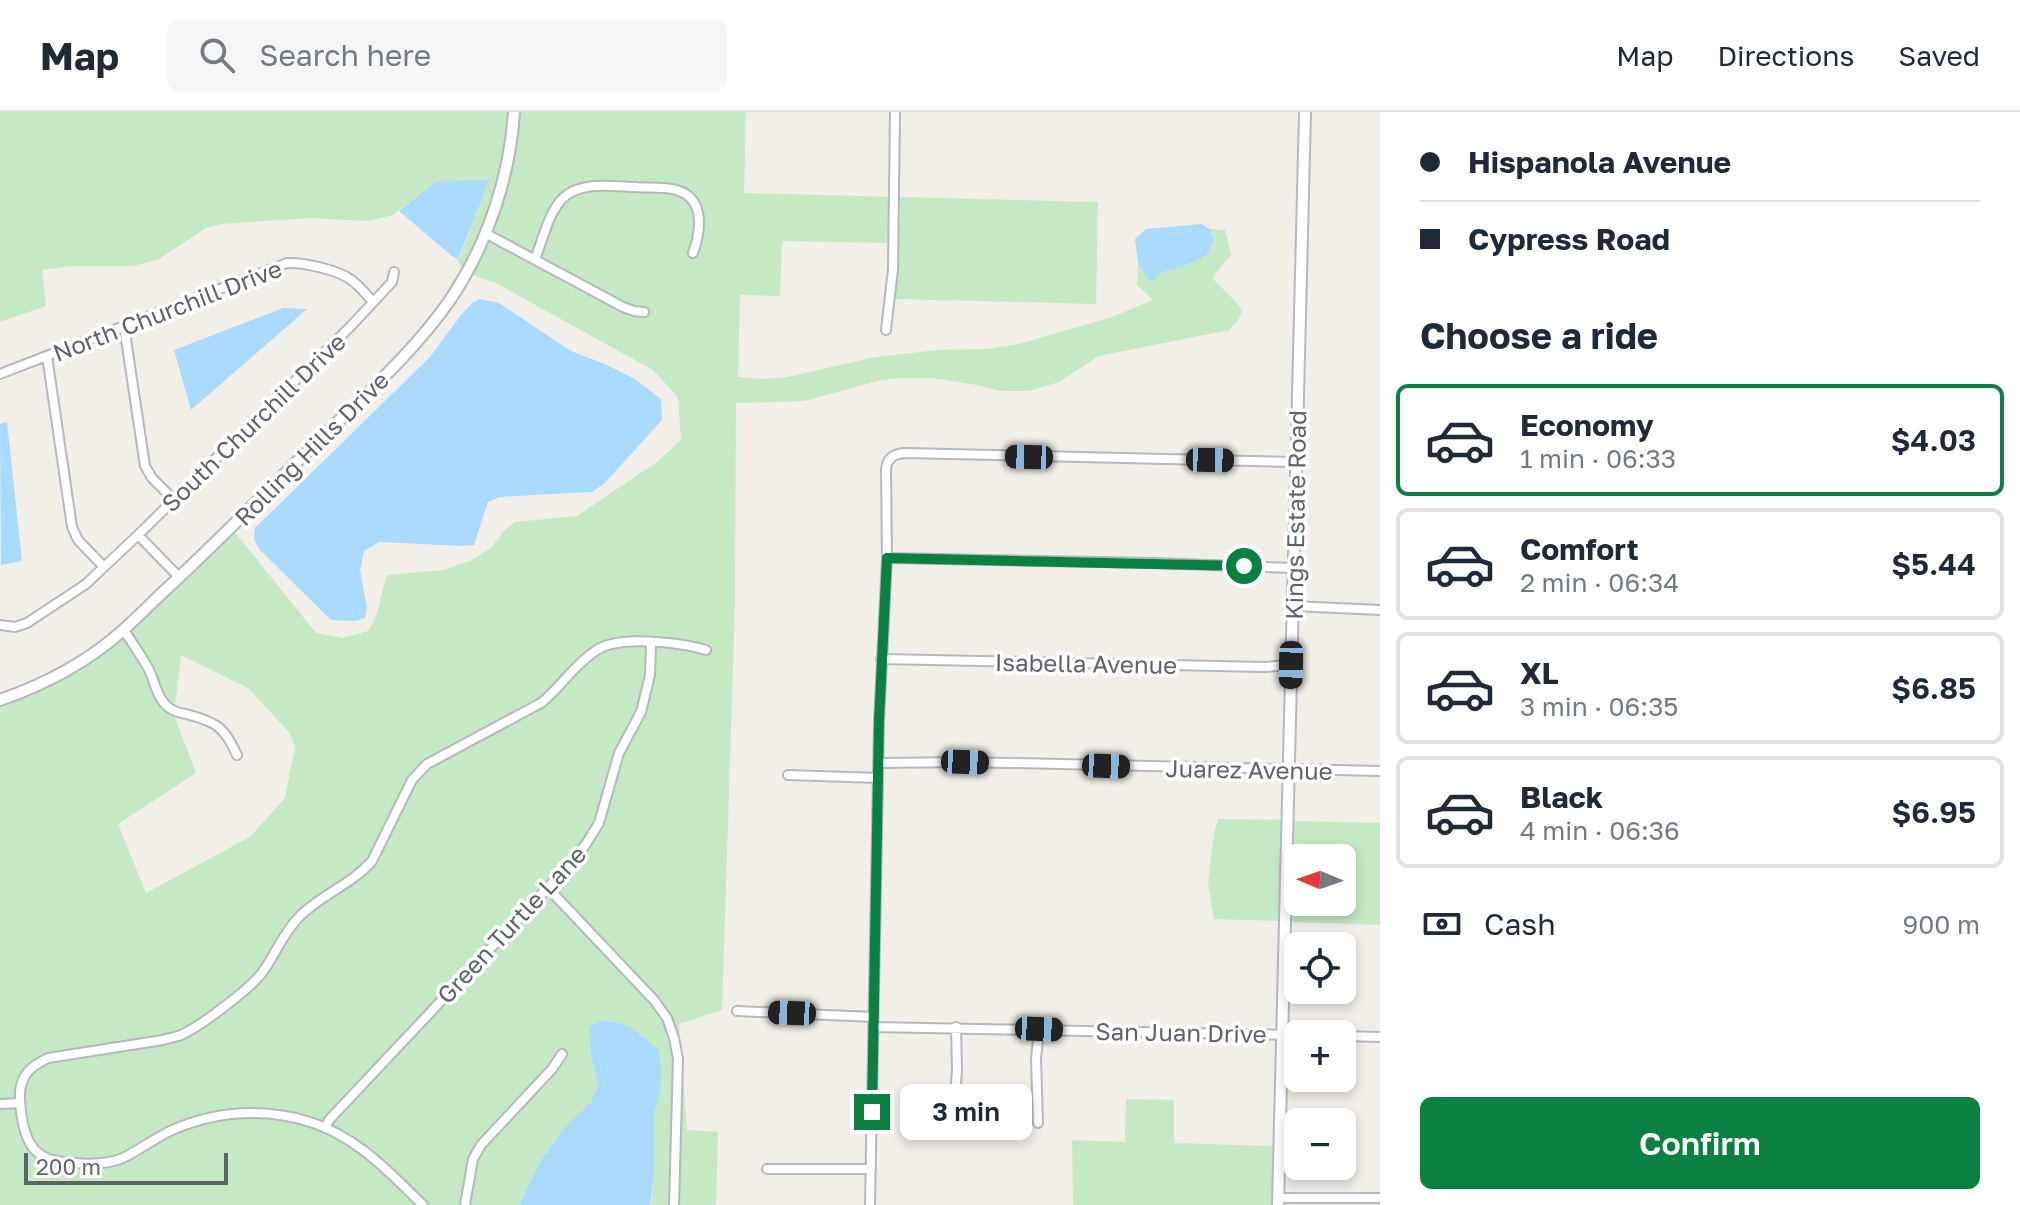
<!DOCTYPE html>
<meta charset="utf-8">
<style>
:root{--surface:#fff;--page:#f6f6f7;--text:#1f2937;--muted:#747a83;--line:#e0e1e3;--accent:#0b8043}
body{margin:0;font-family:"Golos Text",sans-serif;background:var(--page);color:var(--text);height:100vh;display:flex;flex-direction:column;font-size:30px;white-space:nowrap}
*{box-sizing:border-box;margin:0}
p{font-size:26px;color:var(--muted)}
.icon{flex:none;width:44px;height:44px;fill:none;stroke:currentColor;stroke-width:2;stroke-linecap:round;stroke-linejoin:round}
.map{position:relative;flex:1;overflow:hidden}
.drawer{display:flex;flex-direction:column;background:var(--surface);width:640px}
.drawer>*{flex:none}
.guide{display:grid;align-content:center;height:176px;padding:0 40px;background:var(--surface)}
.needle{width:52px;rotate:272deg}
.fabs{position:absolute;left:1284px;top:732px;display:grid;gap:16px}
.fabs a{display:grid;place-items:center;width:72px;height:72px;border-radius:12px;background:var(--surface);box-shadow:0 4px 12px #0003;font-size:40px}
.scale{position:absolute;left:24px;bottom:20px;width:204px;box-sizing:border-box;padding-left:8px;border:4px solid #5f6368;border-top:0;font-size:22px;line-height:28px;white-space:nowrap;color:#5f6368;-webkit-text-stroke:6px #fff;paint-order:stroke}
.end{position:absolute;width:36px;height:36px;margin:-18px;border:10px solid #0b8043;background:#fff;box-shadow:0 0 0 4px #fff}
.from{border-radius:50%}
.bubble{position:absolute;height:56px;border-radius:12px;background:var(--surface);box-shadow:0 4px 12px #0003;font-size:26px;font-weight:600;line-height:56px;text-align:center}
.car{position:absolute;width:24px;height:48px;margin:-24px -12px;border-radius:10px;box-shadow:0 0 6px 2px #0007;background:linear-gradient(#222 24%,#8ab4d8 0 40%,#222 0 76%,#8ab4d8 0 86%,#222 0)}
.guide b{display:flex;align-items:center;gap:28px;height:76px;font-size:30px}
.guide b+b{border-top:2px solid var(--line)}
.guide i{width:20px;height:20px;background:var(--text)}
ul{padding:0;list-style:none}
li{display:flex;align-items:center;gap:24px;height:112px;margin:0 16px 12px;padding:0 24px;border:4px solid var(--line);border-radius:12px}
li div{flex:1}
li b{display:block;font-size:30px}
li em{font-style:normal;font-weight:600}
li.on{border-color:var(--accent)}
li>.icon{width:72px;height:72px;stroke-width:1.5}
h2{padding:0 40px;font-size:36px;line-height:96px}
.pay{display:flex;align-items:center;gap:20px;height:88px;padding:0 40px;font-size:30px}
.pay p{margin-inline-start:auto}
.button{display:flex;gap:16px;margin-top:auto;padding:16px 40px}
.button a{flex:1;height:92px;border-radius:12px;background:var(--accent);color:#fff;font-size:32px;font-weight:600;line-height:92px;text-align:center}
header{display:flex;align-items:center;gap:48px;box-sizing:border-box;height:112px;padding:0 40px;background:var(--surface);border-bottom:2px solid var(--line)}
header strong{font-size:38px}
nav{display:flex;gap:44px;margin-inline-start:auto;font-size:28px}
.search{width:560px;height:72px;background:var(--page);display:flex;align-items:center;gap:20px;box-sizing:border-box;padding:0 28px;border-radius:12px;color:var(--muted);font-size:30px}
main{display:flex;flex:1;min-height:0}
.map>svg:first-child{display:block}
</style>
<header>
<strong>Map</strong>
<div class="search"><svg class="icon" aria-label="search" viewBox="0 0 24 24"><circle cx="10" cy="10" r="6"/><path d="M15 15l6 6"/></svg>Search here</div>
<nav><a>Map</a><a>Directions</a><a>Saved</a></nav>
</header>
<main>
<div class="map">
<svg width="1380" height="1093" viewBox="0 0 1380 1093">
<rect width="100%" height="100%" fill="#f1efe8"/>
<!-- green -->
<path fill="#c5e8c5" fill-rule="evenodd" d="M0 0H510L504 49 491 94 463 158 456 146 461 143 488 67 435 70 393 103 368 109 311 106 222 112 206 116 159 147 133 154H71L42 158 46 194 0 210Z
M518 0H746L744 81 1098 90 1096 192 892 187 893 131 782 129 780 184 740 183 738 265 765 267 787 265 876 245 938 238 987 237 1019 232 1112 205 1153 188 1137 173 1138 152 1150 169 1166 157 1177 156 1208 142 1214 127 1210 117 1225 118 1231 143C1225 152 1216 157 1213 167L1237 191 1242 199 1239 207 1229 218 1099 244 1059 270 1029 279H1001L977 273 933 266H900L881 268 804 289 736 291 735 492 722 898 679 912 687 1018 718 1020 716 1093H650L652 1088 654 1002 660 980 591 943 598 973 591 990 566 1014 541 1048 519 1093H0V592L75 556 233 418 316 521 343 526 368 519C382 499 378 484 388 463L443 458 470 449 491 436 504 419 515 410 577 404 657 350 681 328 678 285 653 258 496 171 470 162 478 145ZM181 543 248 576 289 620 295 634 285 686 250 725 146 781 118 712 196 661 174 603Z
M1218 707 1284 708 1281 809 1214 807 1208 771 1214 722Z
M1291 709 1380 711V813L1289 810ZM1298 746H1342V790H1298Z
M1126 987 1174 988V1031L1276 1034 1274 1093H1073L1072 1028 1125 1030Z"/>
<!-- water -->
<path fill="#aadaff" d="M489 67 460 143 456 146 452 144 399 99 435 70Z
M1201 112 1210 117 1214 127 1208 142C1200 147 1192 151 1183 154 1171 159 1162 156 1154 169H1150L1138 152 1135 127 1146 117Z
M480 187 499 191 571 239 605 252 635 267 661 287 662 308 605 371 592 380 500 385 488 390 474 433 462 434 379 430 364 439 360 458 367 496 365 506 355 509 331 508 259 437 254 427 255 416 430 245 461 203 472 191Z
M283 196 307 197 191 298 174 238Z
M7 310 22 449 1 453 0 312Z
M600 909C626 908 639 921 659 938L661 957 660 980 654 1002V1060L650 1093H519L541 1048 566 1014 591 990 598 973 591 943 590 915Z"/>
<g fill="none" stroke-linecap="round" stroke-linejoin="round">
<!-- minor casing -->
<g stroke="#b5b8bc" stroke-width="12">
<path id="minor" d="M485 121 623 195 634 199 644 200
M535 147C543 128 548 101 563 86 581 69 612 74 635 75 647 76 660 75 672 77 705 83 702 116 693 141
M124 214 145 354 152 366 174 388
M886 218 893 157 895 0
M47 244 72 415 78 428 104 455
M0 262 287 151C303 150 337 158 350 167 359 173 366 182 373 190
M138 423 179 465
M887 446 1155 451 1294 456
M1293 494 1380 498
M0 513 15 515 27 511 86 472 138 423 351 214 392 170 394 160
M124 518C132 531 141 543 148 556 155 568 156 585 168 595 173 599 180 601 186 602 216 610 224 614 237 643
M881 547 1264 555 1291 553
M878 651 965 650 1380 659
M788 663 878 666
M547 775 654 888 667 906 674 926 678 947 674 1093
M737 899 873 905
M873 915 1298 923
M1342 924 1380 925
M0 992 20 991
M1038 1011 1036 947 1039 917
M953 1014 957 958 956 915
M325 1016 329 1008 570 752 586 732 599 711 619 641 641 600 650 563 651 531
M767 1057H871
M1278 1086H1380
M423 1093C403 1074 383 1052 360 1036 305 995 232 991 170 1019 154 1027 139 1038 123 1046 104 1054 77 1052 57 1049 30 1045 24 1022 21 1000 20 988 18 975 25 964 30 955 39 951 48 946L163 928C169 926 176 925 181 923 201 914 253 875 264 858 276 840 284 821 298 806 320 783 351 773 372 749L412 668 427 652 541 591C559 577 571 557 590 543 596 538 605 533 612 532 636 526 683 531 706 538
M465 1093 473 1047 481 1033 552 957 562 942
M870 1093 879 609 887 446 886 357C887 347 893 342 904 341L1296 350"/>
</g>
<!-- tertiary casing -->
<g stroke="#b5b8bc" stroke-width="14">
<path id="tertiary" d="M0 588C43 573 87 550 121 520 139 504 156 486 174 470 220 427 264 382 309 338 357 290 411 244 450 188 487 133 510 65 514 0
M1278 1093 1305 0"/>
</g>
<!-- minor -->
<use href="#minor" stroke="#fff" stroke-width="8"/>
<!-- tertiary -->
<use href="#tertiary" stroke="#fff" stroke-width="10"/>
</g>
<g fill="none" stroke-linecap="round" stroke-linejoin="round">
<!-- route -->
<path stroke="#0b8043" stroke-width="10" d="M872 1000 879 609 887 446 1244 454"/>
</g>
<g text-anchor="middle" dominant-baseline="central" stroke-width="7" stroke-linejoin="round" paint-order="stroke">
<!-- street labels -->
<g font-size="24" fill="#5f6368" stroke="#fff">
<text transform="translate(167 198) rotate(-21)">North Churchill Drive</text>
<text transform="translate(253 310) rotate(-44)">South Churchill Drive</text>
<text transform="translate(311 336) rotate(-45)">Rolling Hills Drive</text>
<text transform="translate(1295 403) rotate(-89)">Kings Estate Road</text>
<text transform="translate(1086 551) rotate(1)">Isabella Avenue</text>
<text transform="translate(1249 657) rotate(1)">Juarez Avenue</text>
<text transform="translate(511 812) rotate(-47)">Green Turtle Lane</text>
<text transform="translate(1181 920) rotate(1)">San Juan Drive</text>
</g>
</g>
</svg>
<div class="fabs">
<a><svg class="needle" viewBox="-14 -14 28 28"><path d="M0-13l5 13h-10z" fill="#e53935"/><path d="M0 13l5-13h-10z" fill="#747a83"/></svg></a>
<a><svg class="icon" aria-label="locate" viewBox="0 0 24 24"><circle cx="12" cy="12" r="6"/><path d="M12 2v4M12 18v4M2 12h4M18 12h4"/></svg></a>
<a>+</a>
<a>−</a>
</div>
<div class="scale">200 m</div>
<i class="end from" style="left:1244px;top:454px"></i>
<i class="end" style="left:872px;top:1000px"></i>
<div class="bubble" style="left:900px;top:972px;width:132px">3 min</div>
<i class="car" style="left:1029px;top:345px;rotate:271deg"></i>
<i class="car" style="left:1210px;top:348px;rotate:91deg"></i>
<i class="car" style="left:1291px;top:553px;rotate:181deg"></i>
<i class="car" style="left:965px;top:650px;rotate:92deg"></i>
<i class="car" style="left:1106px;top:654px;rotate:92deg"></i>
<i class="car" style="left:792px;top:901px;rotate:272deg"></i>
<i class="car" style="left:1039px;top:917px;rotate:92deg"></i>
</div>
<section class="drawer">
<div class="guide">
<b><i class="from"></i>Hispanola Avenue</b>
<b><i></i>Cypress Road</b>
</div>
<h2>Choose a ride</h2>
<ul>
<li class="on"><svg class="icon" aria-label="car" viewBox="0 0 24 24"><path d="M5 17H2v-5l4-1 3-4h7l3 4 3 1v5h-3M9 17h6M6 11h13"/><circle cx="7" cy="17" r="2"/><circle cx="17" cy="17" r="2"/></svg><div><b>Economy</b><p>1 min · 06:33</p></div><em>$4.03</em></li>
<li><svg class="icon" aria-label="car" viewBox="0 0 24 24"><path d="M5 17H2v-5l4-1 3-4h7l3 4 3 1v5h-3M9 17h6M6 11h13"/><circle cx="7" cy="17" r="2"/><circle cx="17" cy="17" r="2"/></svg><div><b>Comfort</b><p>2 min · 06:34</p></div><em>$5.44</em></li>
<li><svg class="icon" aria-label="car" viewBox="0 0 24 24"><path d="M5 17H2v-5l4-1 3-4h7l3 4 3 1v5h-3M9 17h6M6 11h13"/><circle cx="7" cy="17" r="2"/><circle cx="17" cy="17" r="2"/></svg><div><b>XL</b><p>3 min · 06:35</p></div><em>$6.85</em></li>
<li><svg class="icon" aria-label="car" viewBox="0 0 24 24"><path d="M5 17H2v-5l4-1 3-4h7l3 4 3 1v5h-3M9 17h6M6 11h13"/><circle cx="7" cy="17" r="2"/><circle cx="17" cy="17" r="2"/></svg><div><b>Black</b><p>4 min · 06:36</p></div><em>$6.95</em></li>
</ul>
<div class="pay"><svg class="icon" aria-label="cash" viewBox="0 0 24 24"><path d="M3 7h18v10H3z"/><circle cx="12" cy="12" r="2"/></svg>Cash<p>900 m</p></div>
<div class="button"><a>Confirm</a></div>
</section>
</main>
